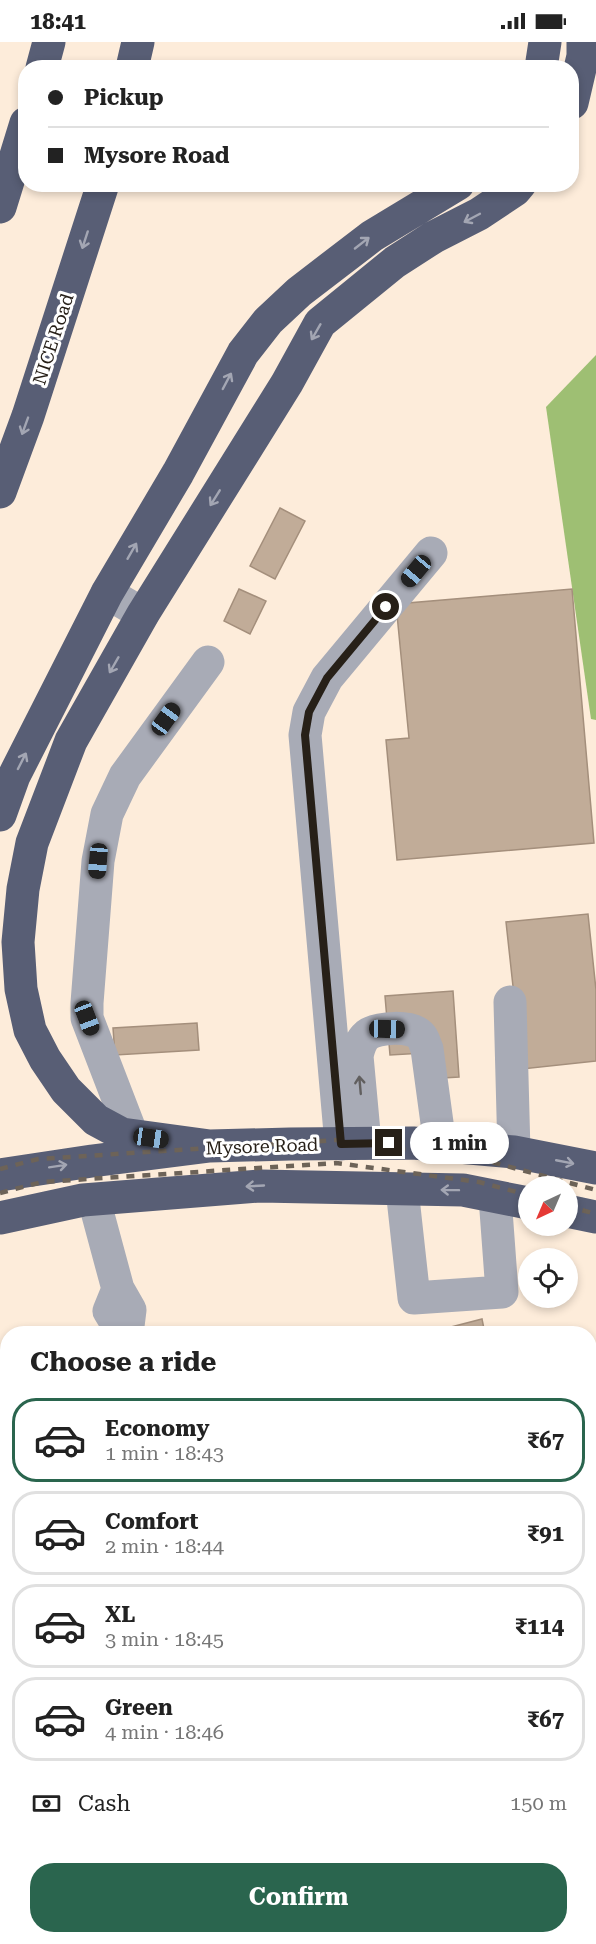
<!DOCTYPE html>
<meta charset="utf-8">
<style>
:root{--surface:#fff;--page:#f6f6f6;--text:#222;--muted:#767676;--line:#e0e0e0;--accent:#2a654e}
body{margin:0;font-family:"Roboto Serif",serif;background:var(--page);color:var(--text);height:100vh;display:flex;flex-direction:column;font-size:22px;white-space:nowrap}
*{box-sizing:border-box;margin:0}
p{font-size:20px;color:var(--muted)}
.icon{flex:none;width:33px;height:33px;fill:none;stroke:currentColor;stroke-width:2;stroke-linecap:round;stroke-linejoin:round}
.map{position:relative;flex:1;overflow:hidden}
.panel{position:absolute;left:0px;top:1284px;width:597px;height:618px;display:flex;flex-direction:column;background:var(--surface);border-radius:24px 24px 0 0;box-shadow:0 3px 9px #0003}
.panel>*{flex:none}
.hud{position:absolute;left:18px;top:18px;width:561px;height:132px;border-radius:24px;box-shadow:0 3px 9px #0003;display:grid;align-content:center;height:132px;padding:0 30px;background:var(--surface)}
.needle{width:39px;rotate:224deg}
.fabs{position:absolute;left:518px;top:1134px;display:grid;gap:12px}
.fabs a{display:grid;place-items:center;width:60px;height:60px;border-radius:50%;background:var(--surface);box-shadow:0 3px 9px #0003;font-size:30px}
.end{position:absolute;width:27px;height:27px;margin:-14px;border:8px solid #272018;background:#fff;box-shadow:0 0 0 3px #fff}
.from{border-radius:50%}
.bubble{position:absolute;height:42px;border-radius:21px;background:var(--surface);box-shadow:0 3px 9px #0003;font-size:20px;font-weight:700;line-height:42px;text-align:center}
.car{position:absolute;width:18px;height:36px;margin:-18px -9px;border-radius:8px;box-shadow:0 0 4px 2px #0007;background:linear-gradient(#222 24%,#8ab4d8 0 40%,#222 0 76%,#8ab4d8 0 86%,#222 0)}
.hud b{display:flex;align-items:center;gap:21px;height:57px;font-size:22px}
.hud b+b{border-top:2px solid var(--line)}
.hud i{width:15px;height:15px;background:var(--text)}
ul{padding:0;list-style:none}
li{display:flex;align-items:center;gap:18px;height:84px;margin:0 12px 9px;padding:0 18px;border:3px solid var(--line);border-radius:24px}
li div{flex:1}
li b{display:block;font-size:22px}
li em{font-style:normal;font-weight:700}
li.selected{border-color:var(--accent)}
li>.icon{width:54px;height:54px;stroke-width:1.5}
h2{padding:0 30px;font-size:27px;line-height:72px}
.pay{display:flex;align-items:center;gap:15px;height:66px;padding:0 30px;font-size:22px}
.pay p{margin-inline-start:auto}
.action{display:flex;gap:12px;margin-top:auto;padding:12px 30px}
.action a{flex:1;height:69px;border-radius:24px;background:var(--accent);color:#fff;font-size:24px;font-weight:700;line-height:69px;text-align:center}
.status{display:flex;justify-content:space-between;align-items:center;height:42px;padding:0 30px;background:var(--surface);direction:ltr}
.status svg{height:16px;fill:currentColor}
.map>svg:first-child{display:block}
</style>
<div class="status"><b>18:41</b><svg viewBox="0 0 49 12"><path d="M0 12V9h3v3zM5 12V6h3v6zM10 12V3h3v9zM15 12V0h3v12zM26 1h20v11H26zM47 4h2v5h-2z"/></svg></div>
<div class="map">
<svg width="596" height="1902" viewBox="0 0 596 1902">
<rect width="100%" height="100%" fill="#fdecda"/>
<!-- forest -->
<path fill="#9ebf73" d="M596 313V678L591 677 546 365Z"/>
<!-- building -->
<path fill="#c1ac98" stroke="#a48f7c" stroke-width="1.5" d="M280 466 305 479 275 537 250 524Z
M239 547 266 559 250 592 224 579Z
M572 547 594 801 397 818 386 698 409 696 396 562Z
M588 872 596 948V1019L522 1027 506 880Z
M453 949 459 1035 426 1037 424 1011 390 1013 385 954Z
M197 981 199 1008 115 1013 113 986Z
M482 1277 485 1292H424Z"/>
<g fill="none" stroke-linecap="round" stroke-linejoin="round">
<!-- minor -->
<path stroke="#a8abb6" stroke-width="33" d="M107 551 143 572
M510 960 514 1110
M132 1093 87 976V961L98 819 107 772 125 734 208 620
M365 1101 357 1014C359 1006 360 999 367 993 377 985 413 983 421 994 424 997 425 1003 427 1007L440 1103
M341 1102 305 693 309 670 327 636 431 511
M402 1147 414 1256 502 1250 495 1155
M94 1158 118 1247
M123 1292 109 1269 118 1247 130 1268 127 1292
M0 1577 8 1591
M0 1628 8 1752
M590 1689 596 1692
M590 1834 596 1820
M159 1894 162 1902
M559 1902 562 1894"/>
<!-- highway -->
<path stroke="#585e75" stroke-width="33" d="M42 26 49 0
M132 26 138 0
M541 26 545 0
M572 61 583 14V0
M0 165 26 81
M0 450 28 374 103 142
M0 773 14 734 107 551 178 431 243 311 268 279 299 250 372 194 458 142
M210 1104 122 1092 96 1078 66 1048 45 1017 30 988 21 947 18 900 23 847 32 801 71 699 143 572 287 341 320 281 395 220 434 195 479 172 515 148 520 142
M0 1133 92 1119 210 1104 290 1102 413 1101 514 1110 596 1126
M567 1169 596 1175
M0 1176 83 1158 260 1144 463 1148 528 1161"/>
<!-- rail -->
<path stroke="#6d6358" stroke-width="4.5" stroke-dasharray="8 8" stroke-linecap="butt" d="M0 1127 38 1117 336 1098 484 1118 596 1148
M0 1151 42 1140 336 1121 479 1140 528 1153
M567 1164 596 1172"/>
</g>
<!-- one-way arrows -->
<defs><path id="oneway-shaft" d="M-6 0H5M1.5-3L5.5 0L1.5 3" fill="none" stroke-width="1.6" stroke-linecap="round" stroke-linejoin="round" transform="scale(1.5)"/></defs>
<g stroke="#a3a6b3">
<use href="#oneway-shaft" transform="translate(472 176) rotate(152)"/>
<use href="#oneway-shaft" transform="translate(85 198) rotate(108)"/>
<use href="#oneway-shaft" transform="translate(362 201) rotate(-38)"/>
<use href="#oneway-shaft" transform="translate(316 290) rotate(120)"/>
<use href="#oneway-shaft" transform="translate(227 339) rotate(-62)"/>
<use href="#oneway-shaft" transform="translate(25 384) rotate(110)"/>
<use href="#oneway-shaft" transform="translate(215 456) rotate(122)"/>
<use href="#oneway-shaft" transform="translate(132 509) rotate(-60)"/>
<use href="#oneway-shaft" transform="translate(114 623) rotate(120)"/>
<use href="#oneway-shaft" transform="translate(22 719) rotate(-63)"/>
<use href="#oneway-shaft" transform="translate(565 1120) rotate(11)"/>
<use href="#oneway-shaft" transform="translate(58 1124) rotate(-9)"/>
<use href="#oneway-shaft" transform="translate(255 1144) rotate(177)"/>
<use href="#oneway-shaft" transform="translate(450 1148) rotate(-179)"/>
</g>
<use stroke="#615f5f" href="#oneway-shaft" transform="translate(360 1043) rotate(-95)"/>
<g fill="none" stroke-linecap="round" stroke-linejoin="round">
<!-- route -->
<path stroke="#272018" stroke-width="8" d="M386 565 327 636 309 670 305 693 341 1102 389 1101"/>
</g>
<g text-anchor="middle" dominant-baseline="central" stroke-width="6" stroke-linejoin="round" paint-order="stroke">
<!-- street labels -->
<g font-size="18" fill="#272018" stroke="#fff">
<text transform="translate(53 297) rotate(-72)">NICE Road</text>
<text transform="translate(262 1104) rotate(-2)">Mysore Road</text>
</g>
</g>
</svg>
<div class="fabs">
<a><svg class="needle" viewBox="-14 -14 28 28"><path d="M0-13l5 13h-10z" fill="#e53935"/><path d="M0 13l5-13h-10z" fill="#767676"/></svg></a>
<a><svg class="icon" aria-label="locate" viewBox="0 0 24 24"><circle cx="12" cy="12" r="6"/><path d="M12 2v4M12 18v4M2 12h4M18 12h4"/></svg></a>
</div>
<i class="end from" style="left:386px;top:565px"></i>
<i class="end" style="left:389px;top:1101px"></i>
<div class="bubble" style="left:410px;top:1080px;width:99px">1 min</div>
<i class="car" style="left:416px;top:529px;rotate:220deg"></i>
<i class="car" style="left:166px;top:677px;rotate:36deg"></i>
<i class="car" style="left:98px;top:819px;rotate:185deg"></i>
<i class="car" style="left:87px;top:976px;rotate:159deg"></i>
<i class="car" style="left:387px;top:987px;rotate:91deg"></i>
<i class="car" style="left:151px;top:1096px;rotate:98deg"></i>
<div class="hud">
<b><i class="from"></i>Pickup</b>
<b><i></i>Mysore Road</b>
</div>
<section class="panel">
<h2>Choose a ride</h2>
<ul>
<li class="selected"><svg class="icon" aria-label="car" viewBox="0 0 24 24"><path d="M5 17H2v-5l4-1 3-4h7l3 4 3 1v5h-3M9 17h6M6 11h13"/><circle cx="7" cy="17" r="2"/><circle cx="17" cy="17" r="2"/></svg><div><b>Economy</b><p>1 min · 18:43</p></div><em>₹67</em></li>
<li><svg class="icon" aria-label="car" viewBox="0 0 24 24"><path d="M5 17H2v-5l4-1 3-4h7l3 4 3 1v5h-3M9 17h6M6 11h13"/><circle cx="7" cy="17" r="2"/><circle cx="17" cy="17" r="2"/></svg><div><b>Comfort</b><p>2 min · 18:44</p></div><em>₹91</em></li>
<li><svg class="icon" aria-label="car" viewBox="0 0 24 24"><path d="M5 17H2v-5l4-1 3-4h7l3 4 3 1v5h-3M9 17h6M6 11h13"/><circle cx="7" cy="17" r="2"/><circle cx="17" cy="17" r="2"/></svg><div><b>XL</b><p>3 min · 18:45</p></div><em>₹114</em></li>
<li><svg class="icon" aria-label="car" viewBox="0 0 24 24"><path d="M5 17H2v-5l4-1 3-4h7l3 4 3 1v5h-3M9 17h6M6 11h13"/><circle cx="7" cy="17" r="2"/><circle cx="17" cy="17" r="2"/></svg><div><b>Green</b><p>4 min · 18:46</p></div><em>₹67</em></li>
</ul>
<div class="pay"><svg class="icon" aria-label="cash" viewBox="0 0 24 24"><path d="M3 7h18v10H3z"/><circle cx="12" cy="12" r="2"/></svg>Cash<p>150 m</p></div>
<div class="action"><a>Confirm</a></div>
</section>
</div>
